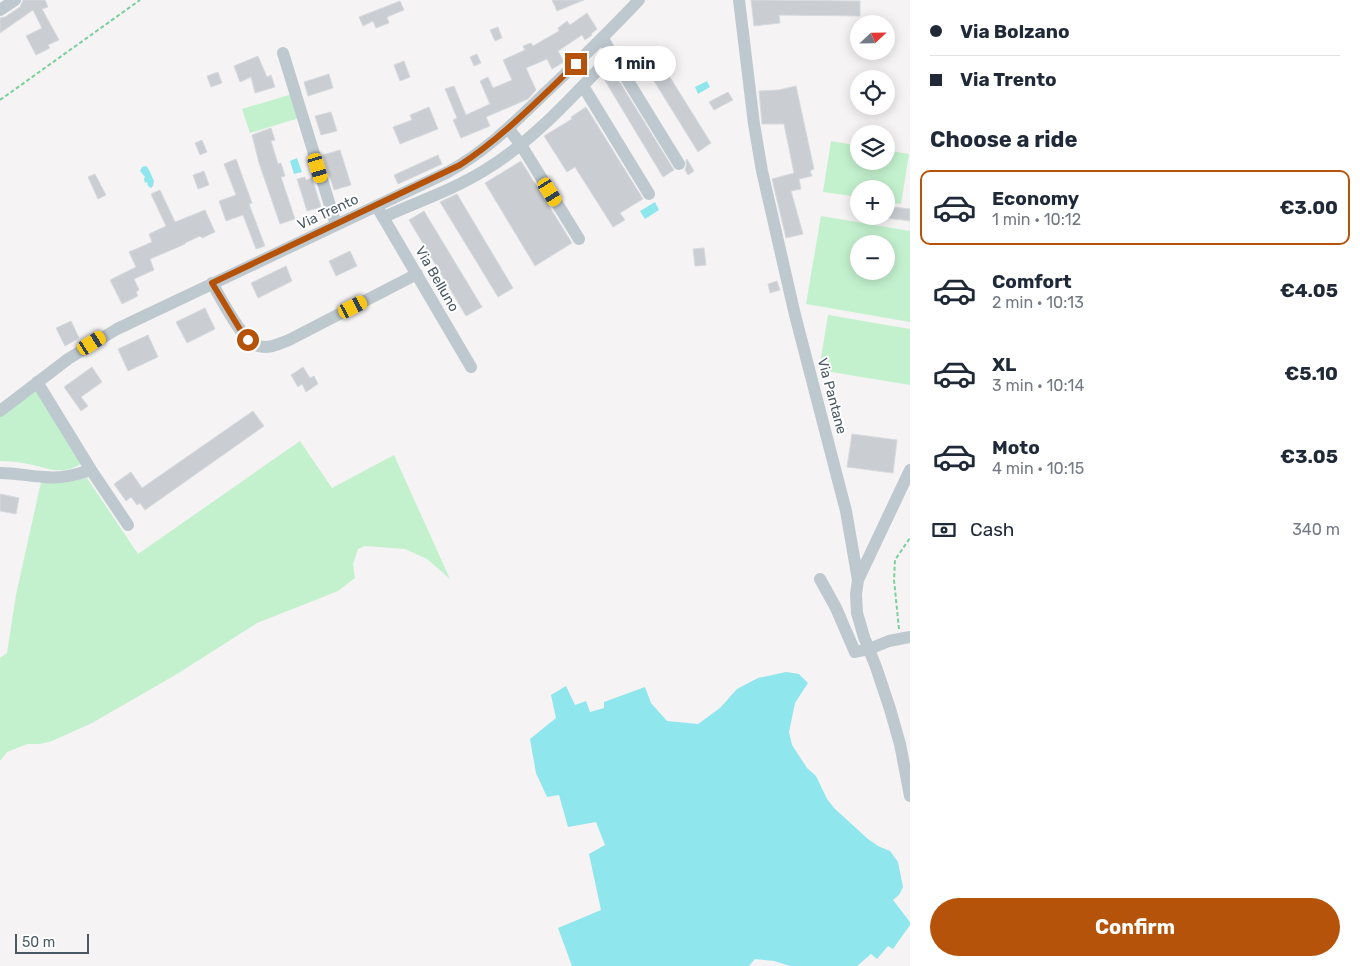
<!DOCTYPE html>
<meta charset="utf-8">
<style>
:root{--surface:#fff;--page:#f6f6f7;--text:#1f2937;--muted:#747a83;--line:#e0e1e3;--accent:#b45309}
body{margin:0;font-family:Rubik,sans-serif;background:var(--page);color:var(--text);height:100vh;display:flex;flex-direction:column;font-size:19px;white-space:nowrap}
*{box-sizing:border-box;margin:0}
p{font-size:16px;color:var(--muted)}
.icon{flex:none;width:28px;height:28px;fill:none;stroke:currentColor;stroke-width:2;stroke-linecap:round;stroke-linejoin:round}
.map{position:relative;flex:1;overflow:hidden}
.drawer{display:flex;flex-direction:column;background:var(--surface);width:450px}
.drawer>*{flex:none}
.banner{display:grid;align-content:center;height:110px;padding:0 20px;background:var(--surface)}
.needle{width:32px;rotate:68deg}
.buttons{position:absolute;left:850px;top:15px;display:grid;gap:10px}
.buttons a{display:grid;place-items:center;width:45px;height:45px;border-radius:50%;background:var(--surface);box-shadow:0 2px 12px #0003;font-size:25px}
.scale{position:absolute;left:15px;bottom:12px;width:74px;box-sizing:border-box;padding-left:5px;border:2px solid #4a5961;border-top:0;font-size:14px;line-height:18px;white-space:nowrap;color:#4a5961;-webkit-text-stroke:4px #fff;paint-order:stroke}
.end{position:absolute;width:22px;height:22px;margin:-11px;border:6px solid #b45309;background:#fff;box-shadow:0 0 0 2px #fff}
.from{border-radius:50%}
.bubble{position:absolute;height:35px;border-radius:18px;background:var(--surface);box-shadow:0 2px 12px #0003;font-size:16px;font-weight:700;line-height:35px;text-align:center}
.car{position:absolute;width:15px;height:30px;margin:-15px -8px;border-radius:6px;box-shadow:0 0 4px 1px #0007;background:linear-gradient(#f5c518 24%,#345 0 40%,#f5c518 0 76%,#345 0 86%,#f5c518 0)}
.banner b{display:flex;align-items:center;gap:18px;height:48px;font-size:19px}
.banner b+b{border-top:1px solid var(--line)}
.banner i{width:12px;height:12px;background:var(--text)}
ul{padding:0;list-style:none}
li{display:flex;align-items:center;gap:15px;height:75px;margin:0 10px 8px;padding:0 10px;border:2px solid transparent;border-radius:10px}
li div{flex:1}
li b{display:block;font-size:19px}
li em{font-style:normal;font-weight:700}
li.on{border-color:var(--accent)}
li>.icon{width:45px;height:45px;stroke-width:1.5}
h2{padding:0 20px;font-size:22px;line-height:60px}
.pay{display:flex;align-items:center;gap:12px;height:55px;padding:0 20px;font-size:19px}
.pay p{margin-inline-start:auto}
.primary-button{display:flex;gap:10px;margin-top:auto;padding:10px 20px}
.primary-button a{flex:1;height:58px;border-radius:30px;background:var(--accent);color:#fff;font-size:20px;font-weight:700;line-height:58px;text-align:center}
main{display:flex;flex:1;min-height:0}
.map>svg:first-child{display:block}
</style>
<main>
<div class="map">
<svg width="910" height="966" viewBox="0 0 910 966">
<rect width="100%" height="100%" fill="#f5f3f3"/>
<!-- green -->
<path fill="#c3f1ce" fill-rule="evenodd" d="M292 94 299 118 250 133 242 109Z
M831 141 859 146V161H886V150L909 154 901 204 886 202V189H859V197L823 192Z
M821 216 910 231V322L806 304ZM859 244H886V271H859Z
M828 315 910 329V385L819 370Z
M37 388 81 464C61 476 48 468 28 464 19 462 9 461 0 461V417Z
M300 441 332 488 394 455 450 579 427 559 405 549 365 546 358 549 353 564 355 578 338 591 257 623 177 674 92 723 52 741 40 744H27L7 752 0 761V658L7 653 16 595 41 482 73 481 87 478 138 554Z"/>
<!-- water -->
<path fill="#90e6ed" d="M707 81 710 87 698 94 695 87Z
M297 158 302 172 294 174 290 161Z
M146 166C149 168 152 177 154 181L153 186 151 188 148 186 147 182 145 183 144 179 145 177 140 171 142 167Z
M655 202 659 210 645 219 640 211Z
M786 672 799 674 808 683 795 703 789 732 792 745 807 768 816 776 827 799 835 809 868 839 878 846 890 851 898 862 903 887 899 895 893 900 910 922V925L893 949 888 946 877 959 871 954 857 966H790L774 961 755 959 749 966H572L558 928 601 910 589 854 605 845 596 822 568 827 559 795 547 797 536 773 530 739 556 718 551 695 566 686 575 705 586 701 590 712 604 708V702L645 687 651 703 667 721 698 724 720 708 737 689 758 678Z"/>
<!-- building -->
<path fill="#caced2" stroke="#d7dade" d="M23 0H45L48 7 42 9 59 40 48 45 50 48 36 55 26 36 42 28 33 10 0 33V18L5 17 20 7Z
M552 0H584L557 11Z
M751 0 860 1V16L779 15 780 23 754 26Z
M400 1 404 10 387 17 389 23 376 28 373 21 363 26 359 17Z
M587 13 597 29 591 34 592 35 585 40 582 35 558 51 564 62 552 69 547 59 526 68 536 90 528 99 486 117 490 126 461 138 453 120 457 118 445 89 454 86 466 115 490 104 480 81 488 77 493 88 512 80 503 60 525 50 523 46 531 43 533 46 559 31 558 28 567 21 570 25Z
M498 27 502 38 495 41 490 30Z
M651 47 711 143 698 152 638 55Z
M477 54 481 63 474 66 470 57Z
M258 56 267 77 271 75 275 87 255 93 251 77 240 82 234 66Z
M404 61 410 77 400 81 394 65Z
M218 72 222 83 211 87 207 76Z
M614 73 674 170 663 177 604 79Z
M329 74 333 88 308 96 304 82Z
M796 86 814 169 810 171 812 176 799 179 801 189 791 191 803 234 786 238 772 179 794 173 784 124H762L759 91 778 90Z
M728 92 733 100 714 110 709 102Z
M429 107 438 129 400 144 393 127 412 120 410 115Z
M586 107 643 199 620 213 625 220 613 227 575 167 567 172 544 136 572 119 571 117Z
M331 112 337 131 321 135 315 116Z
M271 128 275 140 271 141 278 164 281 163 285 176 281 177 295 219 280 224 259 163 252 135Z
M202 140 207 152 200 155 195 143Z
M340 150 351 185 334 190 323 155Z
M438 155 442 164 398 184 394 175Z
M236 159 252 203 249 204 265 246 256 249 243 215 226 221 219 201 236 195 224 164Z
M687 159 694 171 688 175 685 170 686 167V160Z
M521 161 572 243 535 266 485 183Z
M204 171 209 185 198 189 193 175Z
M95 174 106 195 98 199 88 177Z
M305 177 306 180 312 178 321 207 307 211 297 179Z
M160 190 175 222 205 210 215 232 202 238 200 236 185 243V244L176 248 150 259 154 270 134 279 139 290 136 292 138 296 122 304 110 280 136 267 129 252 152 242 149 234 166 226 151 194Z
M457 194 513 288 498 297 440 202Z
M886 206 910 209V221L886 218Z
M424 211 482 307 466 316 409 220Z
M704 248 706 265 695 266 693 249Z
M350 251 357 266 336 276 329 261Z
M286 266 292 281 258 298 251 283Z
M777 281 780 290 770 293 768 284Z
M205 308 215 329 187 343 176 322Z
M71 321 79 338 65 346 56 328Z
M148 335 158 357 128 371 118 349Z
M92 367 102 382 81 397 88 406 81 411 64 387Z
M303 367 310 378 314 376 318 384 306 392 302 384 298 387 291 375Z
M253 411 264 426 145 510 140 503 137 505 131 497 126 501 114 484 131 472 142 488Z
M852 434 897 440 893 473 847 467Z
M0 494 19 498 16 514 0 511Z"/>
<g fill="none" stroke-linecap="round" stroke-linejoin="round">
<!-- path -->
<path stroke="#7acf9a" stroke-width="2" stroke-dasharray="4 2.5" stroke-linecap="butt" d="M0 100 140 0
M899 629 894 580 895 560 910 538"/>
<!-- minor -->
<path stroke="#bec9cf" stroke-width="12" d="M739 0 754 124 762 171 795 315 846 511 858 580 856 594 857 613 864 637 876 667 890 709 900 744 910 796
M0 10 15 0
M603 38 612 55 679 164
M283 53 336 225
M583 86 649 194
M508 128 521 145 579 239
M380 212 471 367
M384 217C417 202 453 190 485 170 533 141 573 96 612 55
M212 283C221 298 242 341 258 346 269 349 279 344 289 340L417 274
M37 382 91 470 128 525
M0 411 68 359 117 329 448 172C485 152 514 123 543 95 576 64 608 33 639 0
M0 473C15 473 29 476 44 477 60 479 75 475 91 470
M820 579 836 608 855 652 869 649 889 641 910 637
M858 580 910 470"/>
</g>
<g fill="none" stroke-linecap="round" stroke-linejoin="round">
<!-- route -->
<path stroke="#b45309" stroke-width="6" d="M248 340 241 331 212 283 460 165C503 137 539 99 576 64"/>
</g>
<g text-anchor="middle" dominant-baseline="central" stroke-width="4" stroke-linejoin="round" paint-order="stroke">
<!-- street labels -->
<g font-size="14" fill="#4a5961" stroke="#fff">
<text transform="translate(328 212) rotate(-25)">Via Trento</text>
<text transform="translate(437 279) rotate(60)">Via Belluno</text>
<text transform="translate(832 396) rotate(75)">Via Pantane</text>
</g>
</g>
</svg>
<div class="buttons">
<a><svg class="needle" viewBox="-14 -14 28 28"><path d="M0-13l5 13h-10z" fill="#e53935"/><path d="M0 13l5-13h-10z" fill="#747a83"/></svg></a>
<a><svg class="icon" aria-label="locate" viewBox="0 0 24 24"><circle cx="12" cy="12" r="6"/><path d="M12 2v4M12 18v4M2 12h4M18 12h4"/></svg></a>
<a><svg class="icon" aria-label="layers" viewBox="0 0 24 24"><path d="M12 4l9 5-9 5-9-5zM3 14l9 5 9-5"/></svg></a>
<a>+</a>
<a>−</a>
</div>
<div class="scale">50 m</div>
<i class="end from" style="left:248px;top:340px"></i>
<i class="end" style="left:576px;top:64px"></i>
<div class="bubble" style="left:594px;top:46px;width:82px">1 min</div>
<i class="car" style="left:318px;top:168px;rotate:163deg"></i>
<i class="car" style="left:550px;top:192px;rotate:148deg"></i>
<i class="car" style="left:353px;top:307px;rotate:63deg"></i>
<i class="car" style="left:92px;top:343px;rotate:58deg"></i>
</div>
<section class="drawer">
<div class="banner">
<b><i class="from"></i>Via Bolzano</b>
<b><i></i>Via Trento</b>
</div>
<h2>Choose a ride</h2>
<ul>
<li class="on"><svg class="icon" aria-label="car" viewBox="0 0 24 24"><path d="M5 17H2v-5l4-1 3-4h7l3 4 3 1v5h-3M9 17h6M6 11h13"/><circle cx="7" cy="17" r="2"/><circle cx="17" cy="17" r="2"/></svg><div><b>Economy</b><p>1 min · 10:12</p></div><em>€3.00</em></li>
<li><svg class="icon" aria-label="car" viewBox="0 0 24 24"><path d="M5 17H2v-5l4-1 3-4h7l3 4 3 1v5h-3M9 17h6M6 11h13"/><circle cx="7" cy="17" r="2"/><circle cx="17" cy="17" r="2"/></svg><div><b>Comfort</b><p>2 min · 10:13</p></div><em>€4.05</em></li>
<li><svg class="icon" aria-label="car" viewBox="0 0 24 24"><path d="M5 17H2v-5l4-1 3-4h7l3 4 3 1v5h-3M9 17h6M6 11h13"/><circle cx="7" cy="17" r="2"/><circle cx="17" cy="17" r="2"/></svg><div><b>XL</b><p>3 min · 10:14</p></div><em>€5.10</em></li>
<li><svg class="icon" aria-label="car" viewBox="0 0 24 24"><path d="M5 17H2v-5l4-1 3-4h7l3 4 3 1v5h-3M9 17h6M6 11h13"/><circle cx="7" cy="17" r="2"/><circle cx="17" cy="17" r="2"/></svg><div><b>Moto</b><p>4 min · 10:15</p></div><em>€3.05</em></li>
</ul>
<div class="pay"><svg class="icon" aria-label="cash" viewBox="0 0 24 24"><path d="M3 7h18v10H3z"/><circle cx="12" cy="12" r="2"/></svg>Cash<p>340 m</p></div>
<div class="primary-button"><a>Confirm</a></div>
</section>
</main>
